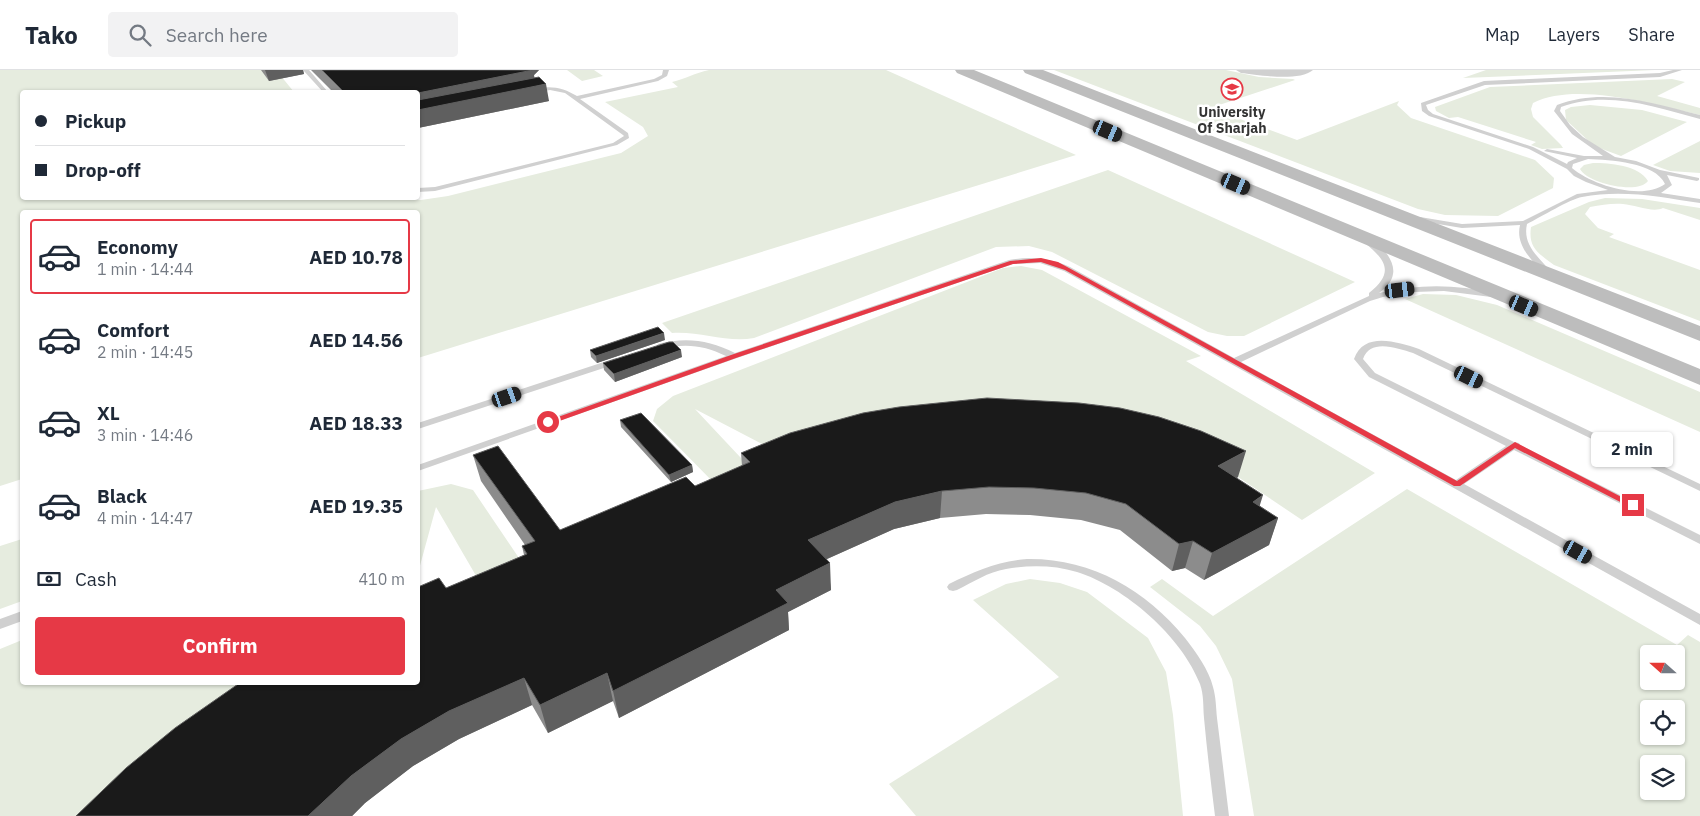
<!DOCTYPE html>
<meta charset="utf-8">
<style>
:root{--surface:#fff;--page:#f2f2f3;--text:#1f2937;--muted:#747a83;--line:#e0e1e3;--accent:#e63946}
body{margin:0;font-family:"IBM Plex Sans",sans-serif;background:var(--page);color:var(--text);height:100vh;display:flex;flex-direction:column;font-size:19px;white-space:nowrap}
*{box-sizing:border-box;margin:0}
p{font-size:16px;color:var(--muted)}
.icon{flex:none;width:28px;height:28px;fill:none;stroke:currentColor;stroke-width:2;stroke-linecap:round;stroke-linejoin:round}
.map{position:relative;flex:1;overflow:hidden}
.sheet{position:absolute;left:20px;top:140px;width:400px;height:475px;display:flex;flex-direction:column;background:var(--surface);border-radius:5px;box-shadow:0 1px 4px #0004}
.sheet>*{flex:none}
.top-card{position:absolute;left:20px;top:20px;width:400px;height:110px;border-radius:5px;box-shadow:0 1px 4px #0004;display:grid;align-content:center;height:110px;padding:0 15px;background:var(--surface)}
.needle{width:32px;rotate:291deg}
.tools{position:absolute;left:1640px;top:575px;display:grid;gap:10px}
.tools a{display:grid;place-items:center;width:45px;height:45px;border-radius:5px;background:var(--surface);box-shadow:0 1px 4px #0004;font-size:25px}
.end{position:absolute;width:22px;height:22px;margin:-11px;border:6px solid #e63946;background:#fff;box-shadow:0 0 0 2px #fff}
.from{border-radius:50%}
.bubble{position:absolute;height:35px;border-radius:5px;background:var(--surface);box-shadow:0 1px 4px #0004;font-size:16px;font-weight:800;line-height:35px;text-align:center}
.car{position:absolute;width:15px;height:30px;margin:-15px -8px;border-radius:6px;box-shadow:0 0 4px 1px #0007;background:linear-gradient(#222 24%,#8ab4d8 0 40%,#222 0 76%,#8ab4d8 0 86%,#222 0)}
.top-card b{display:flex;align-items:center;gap:18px;height:48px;font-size:19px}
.top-card b+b{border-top:1px solid var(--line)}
.top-card i{width:12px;height:12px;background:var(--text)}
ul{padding:9px 0 0;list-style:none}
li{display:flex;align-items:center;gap:15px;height:75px;margin:0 10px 8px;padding:0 5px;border:2px solid transparent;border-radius:5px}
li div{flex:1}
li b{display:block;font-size:19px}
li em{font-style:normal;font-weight:800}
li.current{border-color:var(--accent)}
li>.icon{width:45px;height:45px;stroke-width:1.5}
.pay{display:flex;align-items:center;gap:12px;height:55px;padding:0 15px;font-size:19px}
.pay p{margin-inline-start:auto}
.cta{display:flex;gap:10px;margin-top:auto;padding:10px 15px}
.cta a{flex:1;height:58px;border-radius:5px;background:var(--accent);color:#fff;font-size:20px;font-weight:800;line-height:58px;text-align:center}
header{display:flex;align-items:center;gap:30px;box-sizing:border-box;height:70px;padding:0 25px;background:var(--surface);border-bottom:1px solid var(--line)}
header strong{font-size:24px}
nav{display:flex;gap:28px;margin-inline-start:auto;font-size:18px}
.search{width:350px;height:45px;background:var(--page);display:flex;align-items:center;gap:12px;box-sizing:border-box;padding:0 18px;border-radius:5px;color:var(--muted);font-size:19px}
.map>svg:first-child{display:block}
</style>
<header>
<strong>Tako</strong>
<div class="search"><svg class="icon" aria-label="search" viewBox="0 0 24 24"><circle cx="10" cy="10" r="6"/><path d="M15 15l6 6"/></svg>Search here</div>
<nav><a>Map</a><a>Layers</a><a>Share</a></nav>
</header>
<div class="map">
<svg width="1700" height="746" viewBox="0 0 1700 746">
<rect width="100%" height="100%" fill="#fff"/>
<!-- green -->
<path fill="#e6ecdf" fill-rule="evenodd" d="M0 0H276L294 22H22V128H395L421 130 448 126 621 83 648 66 643 57 605 32 678 17 672 12C685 9 695 3 709 0H886L1076 85 418 288V142H22V409L0 416Z
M567 0H594L603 6 582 11Z
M1054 0H1226L1259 7 1293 9 1295 10 1210 38 1297 70 1399 31 1397 35 1411 48 1535 90 1554 108 1553 118 1498 146 1445 145 1418 139Z
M1486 0H1655L1463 8Z
M1672 9 1685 12 1657 26 1700 38V45C1655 35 1576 11 1533 33L1531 39 1533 47 1561 75 1563 78 1542 79 1531 75 1536 72 1458 47 1449 48 1436 41 1435 37 1490 17Z
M1590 35 1642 40 1687 52 1621 86 1594 76 1566 50 1565 40 1571 37Z
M1700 71V103L1670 101 1653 95Z
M1593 93C1609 93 1639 95 1648 111 1638 125 1587 113 1580 99L1584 95Z
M1108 100 1355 212 1244 266H1227L1208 262 1052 182 1029 176 996 177 754 268C727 273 700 261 672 263L662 253Z
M1605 128 1642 129 1700 138V150L1663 138C1653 143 1635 135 1623 134 1612 133 1602 135 1590 137L1585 144 1598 158 1614 164 1609 167 1700 200V251L1554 195C1538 183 1528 178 1531 157L1589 132Z
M1021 196 1042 200 1201 286 1186 291 1375 403 1302 450 1238 407 1194 387 791 389 695 339 756 404 720 419 653 351 657 339 673 326 1003 198Z
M1423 224 1456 225 1497 235 1700 322V362L1405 229Z
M451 414 473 420 525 497 482 516 436 437 418 503V421Z
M1407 419 1677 575 1688 565 1700 572V746H1254L1232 609 1216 576 1200 556 1150 517 1162 509 1213 546ZM1649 584H1676V611H1649ZM1649 639H1676V666H1649ZM1649 694H1676V721H1649Z
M22 469V531L0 539V476Z
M1030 509 1060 513 1087 522 1148 568 1166 602 1173 645 1183 746H916L889 714 1059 607 973 530 1006 514Z
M22 570V612L297 613 125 746H0V579Z"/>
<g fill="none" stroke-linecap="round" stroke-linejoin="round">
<!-- lane -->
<path fill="#d0d0d0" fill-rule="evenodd" d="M303 0H309L328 22H323Z
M663 0H669L667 6 658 11 580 29 628 63 629 68 617 75 435 121 418 122V118L435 117 613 73 624 66 623 65 565 23 550 20 534 23 531 21C546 14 563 17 577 26L654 9 662 5Z
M1673 0H1682L1660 7 1485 15 1426 35 1428 40 1433 44 1533 77 1567 94 1568 92 1577 88 1544 81 1547 79 1584 86H1603L1572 64 1554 41 1557 35C1604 17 1653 33 1700 45V49C1655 37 1607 20 1561 37L1560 41 1570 55 1583 67 1615 87 1636 91 1660 100 1699 108V110L1697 111 1667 105 1672 115 1661 123 1700 129V133C1661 127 1622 119 1582 127 1570 129 1541 147 1527 154 1522 176 1540 188 1552 203L1548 205H1545C1533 191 1515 176 1520 155L1462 158 1420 151 1416 149 1420 147 1462 154 1523 151 1577 124 1608 120 1586 112 1574 106 1567 99 1529 79 1429 46 1422 41 1421 33 1484 11 1660 3ZM1588 89C1610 90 1655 92 1665 114 1642 131 1592 115 1572 98L1573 94Z
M1365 169C1378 168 1396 191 1393 204 1392 212 1385 219 1379 223 1417 214 1456 214 1494 223L1495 225 1491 227 1444 221 1414 222 1383 227 1370 231 1241 292 1456 410 1506 376 1369 307 1354 289C1364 261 1397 272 1419 279L1700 414V421L1413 283C1397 278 1370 268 1363 289L1375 303 1514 372 1519 373 1520 375 1700 465V474L1514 380 1464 414 1700 544V555L1064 201 1040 193 1013 194 737 288 418 401V395L726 286C704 275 685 273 661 279L657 276 658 274C686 267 709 270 735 283L1009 190C1030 186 1050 188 1070 197L1234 288 1369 226V223C1394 203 1387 191 1365 173Z
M616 288 620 291 619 293 418 359V353Z
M1027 489C1091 488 1146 520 1185 568 1196 582 1209 600 1213 617 1216 627 1216 638 1217 648 1221 680 1225 713 1229 746H1215C1211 713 1207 681 1204 648 1203 637 1204 625 1200 614 1182 567 1125 517 1077 502 1054 495 1029 495 1006 499 988 502 973 512 957 520L953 521 949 520 947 517 949 514C975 501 998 491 1027 489Z
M22 541V551L0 559V549Z"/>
<!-- street -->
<path fill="#d0d0d0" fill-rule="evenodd" d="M1236 0H1313C1299 12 1258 5 1241 3Z"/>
<!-- secondary -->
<path fill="#bdbdbd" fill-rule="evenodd" d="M955 0H974L1700 299V315L957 3Z
M1023 0H1043L1700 256V271L1025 3Z"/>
</g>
<!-- wall -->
<path fill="#8c8c8c" d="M261 0H303L304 4 269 11Z
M311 0H539L534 5V8L549 31 418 58V22H333Z
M665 270 597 293 591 287 590 280Z
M682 287 615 312 604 300 603 293Z
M620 350 692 395 693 402 671 412 621 357Z
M741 383 1238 407 1237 408 1260 436 1278 448 1269 475 1204 510 1185 498 1172 501 1120 460 1081 450 1030 445 986 444 940 448 894 459 827 489 831 520 788 542 789 560 619 648 613 631 548 663 532 635 459 669 413 696 365 733 352 746H76L446 518 524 485 522 476 525 475 481 411 473 385 560 460 695 416 742 396Z"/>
<!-- shaded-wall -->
<path fill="#5f5f5f" d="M265 0H303L304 4 269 11Z
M528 0H539L534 5 536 16 546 14 549 31 418 58V23Z
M664 263 665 270 597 293 596 286Z
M681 280 682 287 615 312 614 304Z
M1246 381 1238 407 1211 423 1218 396Z
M692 395 693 402 671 412 669 405Z
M942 421 940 448 894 459 809 497 808 470 895 432Z
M1263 425 1255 451 1253 432Z
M1278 448 1269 475 1204 510 1212 483Z
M1193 471 1185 498 1172 501 1179 474Z
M830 493 831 520 788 542 789 560 619 648 613 621 776 520Z
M607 603 613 631 548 663 540 635Z
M524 608 532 635 459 669 413 696 365 733 352 746H308L351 706 401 669 449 641Z"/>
<!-- building -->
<path fill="#1a1a1a" stroke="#5f5f5f" d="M322 0H533L418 23V22H344Z
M539 7 546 14 418 40V30Z
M658 257 664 263 596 286 590 280Z
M669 272H673L681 280 614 304 603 293Z
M987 328 1079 333 1120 338 1159 347 1201 361 1246 381 1218 396 1263 425 1253 432 1278 448 1212 483 1193 471 1179 474 1126 434 1086 423 1034 418 989 417 942 421 895 432 808 470 830 493 776 520 788 533 613 621 607 603 540 635 524 608 449 641 401 669 351 706 308 746H76L126 698 175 658 241 612H418V517L439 508 446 518 527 484 522 476 535 471 473 385 498 376 560 460 686 407 695 416 750 392 741 383 790 363 863 343 899 337Z
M641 343 692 395 669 405 620 350Z"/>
<!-- route -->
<path fill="#e63946" d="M1041 188 1058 192 1069 198 1457 411 1515 372 1637 435 1630 437 1515 378 1460 416H1454L1065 200 1041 192 1013 194 736 288 551 354 544 352 731 285 1010 191Z"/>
<!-- icons -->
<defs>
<g id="university-ring" transform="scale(1.125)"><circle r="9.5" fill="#fff" stroke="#e63946" stroke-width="1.5"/><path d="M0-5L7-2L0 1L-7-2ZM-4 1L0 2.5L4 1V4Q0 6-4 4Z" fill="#e63946"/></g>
</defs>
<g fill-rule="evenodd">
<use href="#university-ring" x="1232" y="19"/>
</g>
<g text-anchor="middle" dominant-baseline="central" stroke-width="5" stroke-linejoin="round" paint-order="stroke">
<!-- far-poi labels -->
<g font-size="14" font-weight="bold" fill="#333" stroke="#fff">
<text x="1232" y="42">University<tspan x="1232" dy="16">Of Sharjah</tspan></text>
</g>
</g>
</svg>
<div class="tools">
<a><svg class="needle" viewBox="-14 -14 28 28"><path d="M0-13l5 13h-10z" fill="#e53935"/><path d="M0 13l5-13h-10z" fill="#747a83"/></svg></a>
<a><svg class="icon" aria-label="locate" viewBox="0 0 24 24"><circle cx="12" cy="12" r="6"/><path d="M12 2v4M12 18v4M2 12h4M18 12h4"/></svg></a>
<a><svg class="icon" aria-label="layers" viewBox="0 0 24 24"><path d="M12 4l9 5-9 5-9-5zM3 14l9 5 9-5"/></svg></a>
</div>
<i class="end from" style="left:548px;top:352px"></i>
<i class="end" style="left:1633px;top:435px"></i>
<div class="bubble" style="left:1591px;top:362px;width:82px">2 min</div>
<i class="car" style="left:1108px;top:61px;rotate:113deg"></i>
<i class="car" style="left:1236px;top:114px;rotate:113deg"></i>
<i class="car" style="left:1400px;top:220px;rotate:83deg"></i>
<i class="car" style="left:1524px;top:236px;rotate:113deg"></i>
<i class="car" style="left:1469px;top:307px;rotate:116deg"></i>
<i class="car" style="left:507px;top:327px;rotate:71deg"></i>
<i class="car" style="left:1578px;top:482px;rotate:119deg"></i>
<div class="top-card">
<b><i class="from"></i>Pickup</b>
<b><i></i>Drop-off</b>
</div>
<section class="sheet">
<ul>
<li class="current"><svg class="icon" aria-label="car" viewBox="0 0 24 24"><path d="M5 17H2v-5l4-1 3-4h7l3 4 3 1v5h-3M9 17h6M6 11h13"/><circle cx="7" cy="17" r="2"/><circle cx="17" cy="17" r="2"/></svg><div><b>Economy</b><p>1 min · 14:44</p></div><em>AED 10.78</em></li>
<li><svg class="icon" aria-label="car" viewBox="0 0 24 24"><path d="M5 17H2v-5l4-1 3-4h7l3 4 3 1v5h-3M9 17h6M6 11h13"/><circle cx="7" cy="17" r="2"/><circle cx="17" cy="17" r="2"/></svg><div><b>Comfort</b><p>2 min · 14:45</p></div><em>AED 14.56</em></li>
<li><svg class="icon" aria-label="car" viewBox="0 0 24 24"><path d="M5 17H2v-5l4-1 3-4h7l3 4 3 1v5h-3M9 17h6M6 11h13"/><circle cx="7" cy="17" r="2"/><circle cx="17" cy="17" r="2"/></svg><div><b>XL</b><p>3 min · 14:46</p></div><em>AED 18.33</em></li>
<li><svg class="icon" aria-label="car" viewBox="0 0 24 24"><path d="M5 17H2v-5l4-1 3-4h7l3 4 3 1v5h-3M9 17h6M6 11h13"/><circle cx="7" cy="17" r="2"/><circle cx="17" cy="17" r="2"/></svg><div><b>Black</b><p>4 min · 14:47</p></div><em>AED 19.35</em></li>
</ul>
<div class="pay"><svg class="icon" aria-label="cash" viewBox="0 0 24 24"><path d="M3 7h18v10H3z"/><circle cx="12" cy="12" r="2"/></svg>Cash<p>410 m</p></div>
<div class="cta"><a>Confirm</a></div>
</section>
</div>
